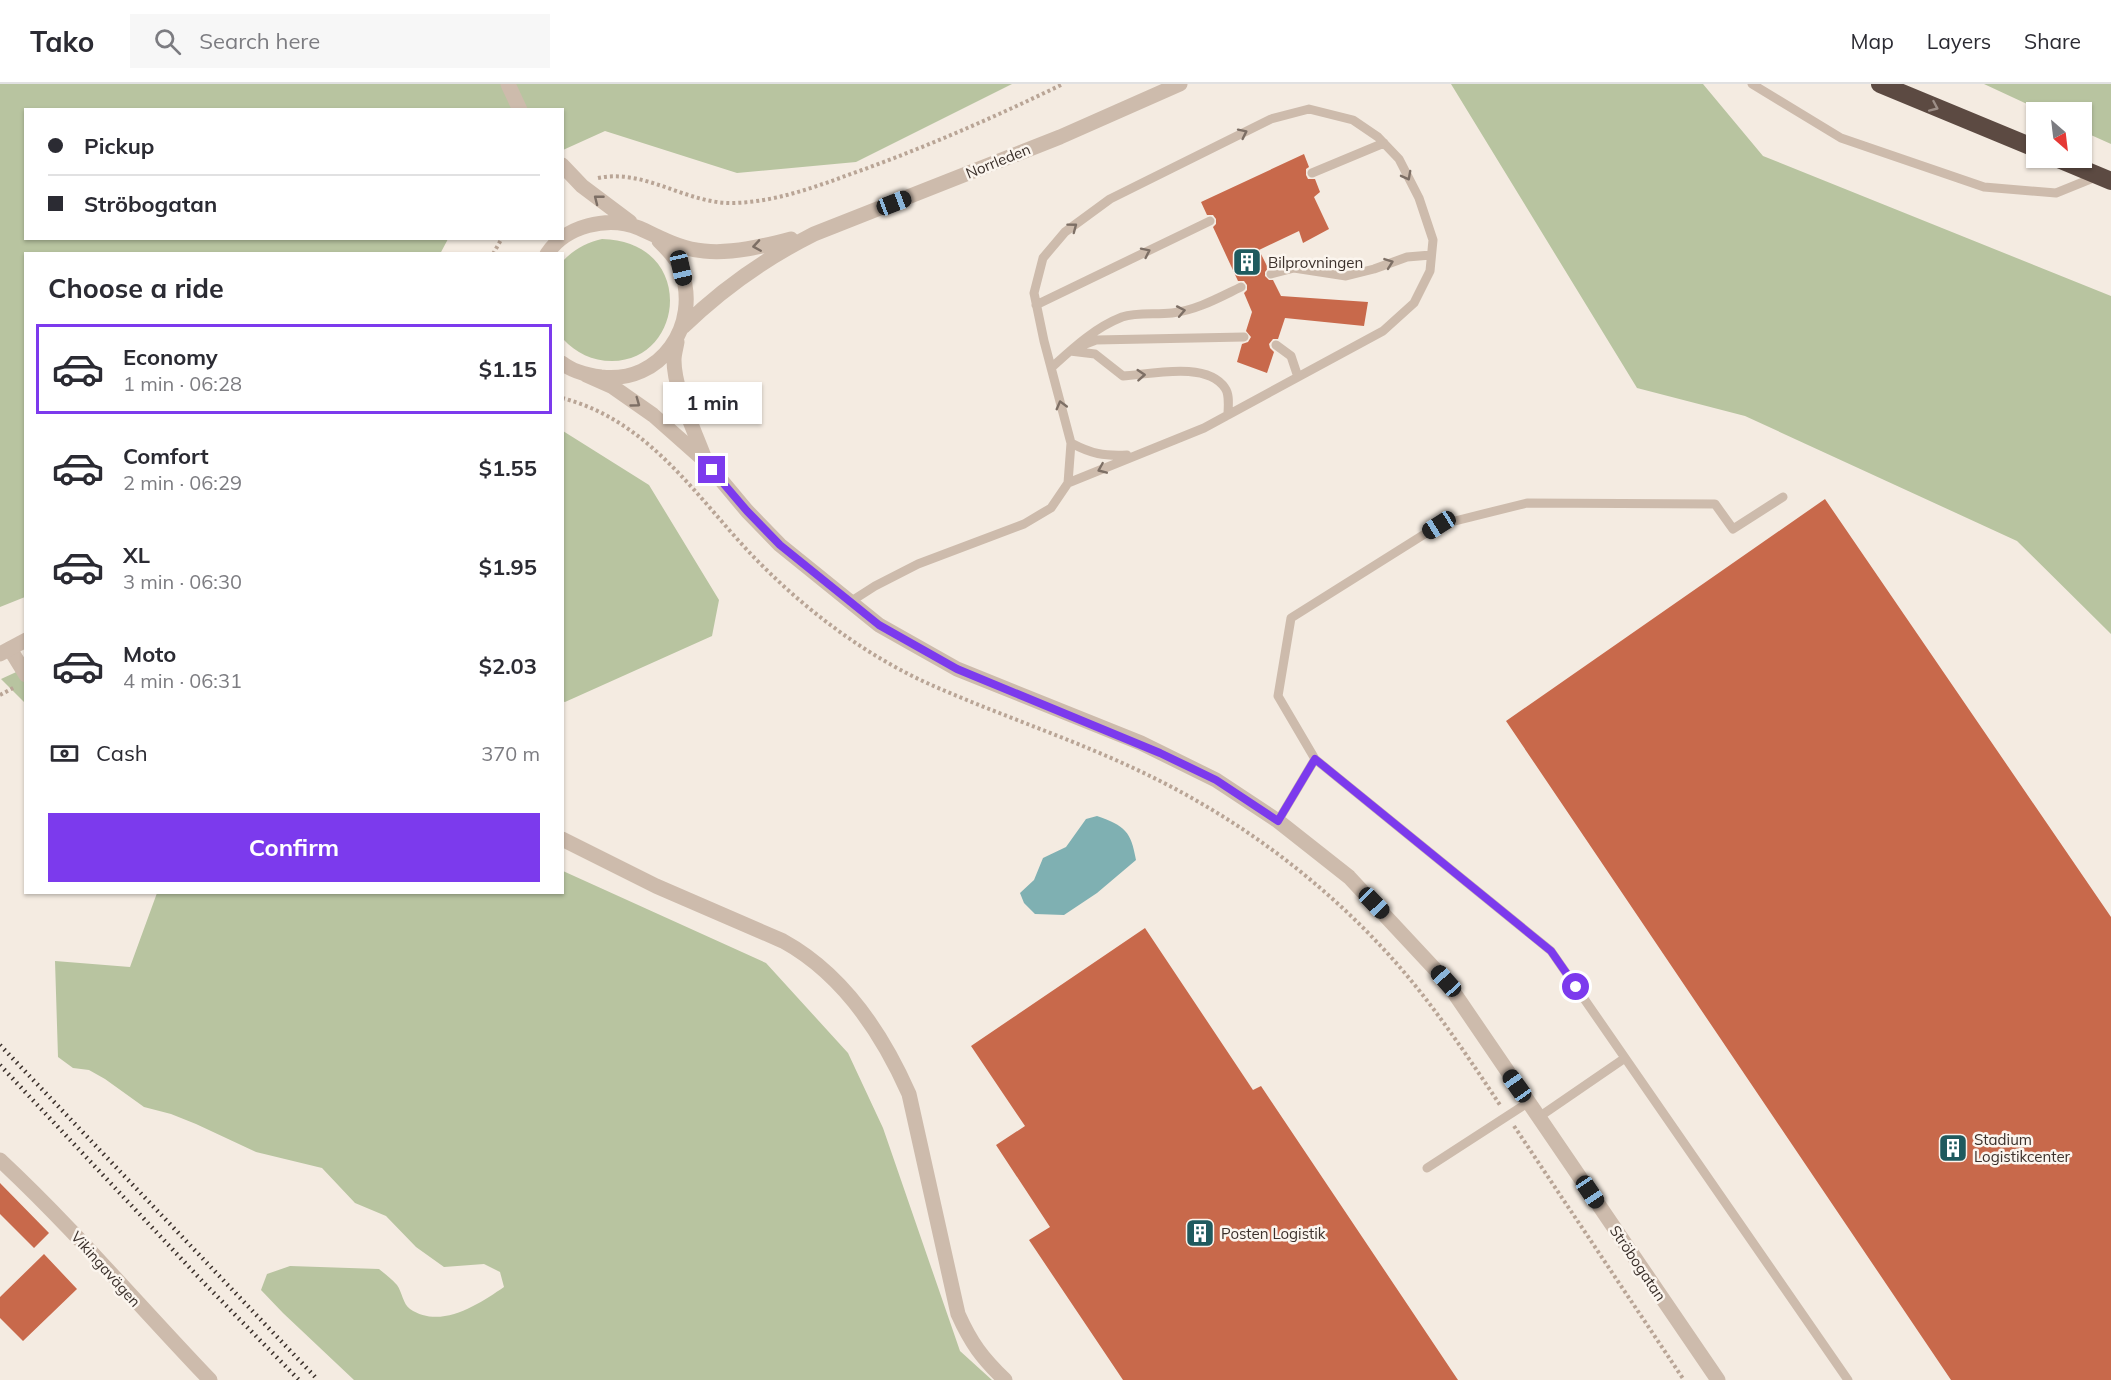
<!DOCTYPE html>
<meta charset="utf-8">
<style>
:root{--surface:#fff;--page:#f7f7f7;--text:#2b2b33;--muted:#7c7c81;--line:#e1e1e2;--accent:#7c3aed}
body{margin:0;font-family:Mulish,sans-serif;background:var(--page);color:var(--text);height:100vh;display:flex;flex-direction:column;font-size:22px;white-space:nowrap}
*{box-sizing:border-box;margin:0}
p{font-size:20px;color:var(--muted)}
.icon{flex:none;width:33px;height:33px;fill:none;stroke:currentColor;stroke-width:2;stroke-linecap:round;stroke-linejoin:round}
.map{position:relative;flex:1;overflow:hidden}
.details{position:absolute;left:24px;top:168px;width:540px;height:642px;display:flex;flex-direction:column;background:var(--surface);border-radius:0px;box-shadow:0 2px 4px #0004}
.details>*{flex:none}
.banner{position:absolute;left:24px;top:24px;width:540px;height:132px;border-radius:0px;box-shadow:0 2px 4px #0004;display:grid;align-content:center;height:132px;padding:0 24px;background:var(--surface)}
.needle{width:39px;rotate:152deg}
.tools{position:absolute;left:2026px;top:18px;display:grid;gap:12px}
.tools a{display:grid;place-items:center;width:66px;height:66px;border-radius:0px;background:var(--surface);box-shadow:0 2px 4px #0004;font-size:30px}
.end{position:absolute;width:27px;height:27px;margin:-14px;border:8px solid #7c3aed;background:#fff;box-shadow:0 0 0 3px #fff}
.from{border-radius:50%}
.bubble{position:absolute;height:42px;border-radius:0px;background:var(--surface);box-shadow:0 2px 4px #0004;font-size:20px;font-weight:700;line-height:42px;text-align:center}
.car{position:absolute;width:18px;height:36px;margin:-18px -9px;border-radius:8px;box-shadow:0 0 4px 2px #0007;background:linear-gradient(#222 24%,#8ab4d8 0 40%,#222 0 76%,#8ab4d8 0 86%,#222 0)}
.banner b{display:flex;align-items:center;gap:21px;height:57px;font-size:22px}
.banner b+b{border-top:2px solid var(--line)}
.banner i{width:15px;height:15px;background:var(--text)}
ul{padding:0;list-style:none}
li{display:flex;align-items:center;gap:18px;height:90px;margin:0 12px 9px;padding:0 12px;border:3px solid transparent;border-radius:0px}
li div{flex:1}
li b{display:block;font-size:22px}
li em{font-style:normal;font-weight:700}
li.active{border-color:var(--accent)}
li>.icon{width:54px;height:54px;stroke-width:1.5}
h2{padding:0 24px;font-size:27px;line-height:72px}
.pay{display:flex;align-items:center;gap:15px;height:66px;padding:0 24px;font-size:22px}
.pay p{margin-inline-start:auto}
.button{display:flex;gap:12px;margin-top:auto;padding:12px 24px}
.button a{flex:1;height:69px;border-radius:0px;background:var(--accent);color:#fff;font-size:24px;font-weight:700;line-height:69px;text-align:center}
header{display:flex;align-items:center;gap:36px;box-sizing:border-box;height:84px;padding:0 30px;background:var(--surface);border-bottom:2px solid var(--line)}
header strong{font-size:28px}
nav{display:flex;gap:33px;margin-inline-start:auto;font-size:21px}
.search{width:420px;height:54px;background:var(--page);display:flex;align-items:center;gap:15px;box-sizing:border-box;padding:0 21px;border-radius:0px;color:var(--muted);font-size:22px}
.map>svg:first-child{display:block}
</style>
<header>
<strong>Tako</strong>
<div class="search"><svg class="icon" aria-label="search" viewBox="0 0 24 24"><circle cx="10" cy="10" r="6"/><path d="M15 15l6 6"/></svg>Search here</div>
<nav><a>Map</a><a>Layers</a><a>Share</a></nav>
</header>
<div class="map">
<svg width="2111" height="1296" viewBox="0 0 2111 1296">
<rect width="100%" height="100%" fill="#f4ebe1"/>
<!-- green -->
<path fill="#b8c4a0" d="M0 0H1012L856 78 737 89 605 47 563 66 562 26H26V154L448 155 440 170H26L25 513 0 523Z
M1451 0H1703L1763 72 2111 212V550L2017 457 1745 332 1637 304Z
M1984 0H2111V60L2082 47V28H2044Z
M602 155C696 157 686 276 612 277 592 277 576 269 563 255V177C574 165 586 159 602 155Z
M563 347 649 401 719 516 712 552 565 618 562 617Z
M25 584V619L1 595Z
M563 787 766 879 848 969 883 1044 960 1267 992 1296H354L283 1229 261 1206 267 1190 290 1182 379 1185C385 1190 392 1195 397 1201 402 1208 403 1220 410 1225 441 1246 479 1220 504 1203L500 1188 484 1180 444 1183 416 1163 386 1132 355 1119 322 1084 256 1068 196 1040 171 1030 144 1023 105 995 89 986 73 984 58 973 55 877 130 883 157 809 562 808Z"/>
<!-- water -->
<path fill="#7fb0b2" d="M1097 732C1125 742 1131 747 1136 776L1097 809 1064 831 1035 830 1024 819 1020 809 1034 796 1043 774 1066 763 1086 735Z"/>
<!-- building -->
<path fill="#c8694b" d="M1304 70 1309 83 1306 85V91L1308 95H1315L1320 108 1314 113 1329 145 1303 159 1299 147 1259 166 1268 184 1265 188V192L1269 196H1273L1281 212 1368 218 1364 242 1285 234 1278 255H1273L1269 260 1270 264 1274 268 1267 289 1237 278 1242 260 1248 258 1251 253 1246 247 1252 228 1244 209 1247 206V201L1244 197H1238L1213 143 1216 140V135L1213 131H1207L1201 118Z
M1825 415 2111 833V1296H1951L1506 637Z
M1145 844 1253 1006 1261 1002 1458 1296H1123L1029 1156 1050 1143 996 1061 1025 1042 971 962Z
M0 1099 49 1149 34 1164 0 1130Z
M44 1170 77 1205 23 1257 0 1234V1213Z"/>
<g fill="none" stroke-linecap="round" stroke-linejoin="round">
<!-- path -->
<path stroke="#b9a596" stroke-width="4" stroke-dasharray="3 3" stroke-linecap="butt" d="M598 94C645 84 688 121 735 119 781 117 820 101 862 86 931 61 997 32 1063 0
M493 170 502 154
M562 314C647 336 693 408 749 468 801 523 866 573 936 603 1007 634 1081 658 1150 692 1240 736 1322 797 1389 871 1431 917 1466 970 1500 1021
M0 611 15 603
M1514 1042 1684 1296"/>
<!-- service -->
<path stroke="#cdbbac" stroke-width="9" d="M1752 0 1841 54 1984 103 2056 109 2098 92
M1312 89 1384 59
M1271 190 1294 184 1346 192 1374 185 1407 173 1431 171
M1036 221 1210 137
M1083 261 1096 256 1244 253
M1276 261 1291 272 1298 293
M1070 267 1095 270 1123 292C1152 290 1207 277 1225 304 1230 311 1228 322 1228 331
M1051 284C1072 265 1094 244 1122 233 1137 228 1156 231 1172 229 1197 226 1218 214 1241 203
M1071 359C1092 370 1103 372 1127 371
M1783 413 1733 445 1715 420 1527 419 1439 441 1291 534 1278 612 1315 675 1551 867 1848 1296
M850 518 875 502 918 480 1024 440 1051 424 1068 399 1071 359 1044 257 1034 209 1043 174 1065 148 1110 115 1271 35 1309 25 1353 36 1378 53 1399 75 1419 114 1433 156 1430 187 1414 219 1383 247 1204 344 1068 399
M1278 737 1315 675
M1539 1033 1625 974
M1427 1084 1529 1018"/>
<!-- minor -->
<path stroke="#cdbbac" stroke-width="15" d="M10 565 26 591
M562 755 656 802 783 857C843 890 882 949 909 1010L958 1230C971 1259 982 1274 1005 1296
M0 1076C74 1145 140 1223 210 1296"/>
<!-- tertiary -->
<path stroke="#cdbbac" stroke-width="15" d="M508 0 520 26
M562 81 582 102 630 138
M547 170C565 142 608 131 639 144 660 153 679 165 704 167 732 170 764 162 791 155
M683 243C723 204 764 175 814 150L1060 53 1180 0
M677 258C676 264 674 270 674 276 674 307 696 349 706 378
M562 279C573 288 587 291 601 293 661 300 701 241 681 186 677 174 667 165 659 157
M586 291 613 303 653 331 706 378 747 427 780 461 879 541 957 585 1141 659 1216 696 1278 737 1349 793 1446 897 1718 1296
M0 570 26 556"/>
<!-- motorway -->
<path stroke="#5c4a42" stroke-width="18" d="M1880 0 2037 65
M2056 74 2111 97"/>
<!-- rail -->
<path stroke="#3b302b" stroke-width="4.5" stroke-dasharray="1.5 4.5" stroke-linecap="butt" d="M0 961 318 1296
M0 981 204 1199 299 1296"/>
</g>
<!-- one-way arrows -->
<defs><path id="oneway-chevron" d="M-2-3.5L2.5 0L-2 3.5" fill="none" stroke-width="1.6" stroke-linecap="round" stroke-linejoin="round" transform="scale(1.5)"/></defs>
<use stroke="#9c8e87" href="#oneway-chevron" transform="translate(1934 23) rotate(24)"/>
<g stroke="#7d6f65">
<use href="#oneway-chevron" transform="translate(1243 49) rotate(-26)"/>
<use href="#oneway-chevron" transform="translate(1407 92) rotate(62)"/>
<use href="#oneway-chevron" transform="translate(598 115) rotate(-142)"/>
<use href="#oneway-chevron" transform="translate(1073 143) rotate(-37)"/>
<use href="#oneway-chevron" transform="translate(757 162) rotate(171)"/>
<use href="#oneway-chevron" transform="translate(1146 168) rotate(-26)"/>
<use href="#oneway-chevron" transform="translate(1389 179) rotate(-20)"/>
<use href="#oneway-chevron" transform="translate(1181 227) rotate(-11)"/>
<use href="#oneway-chevron" transform="translate(1141 291) rotate(-4)"/>
<use href="#oneway-chevron" transform="translate(636 319) rotate(36)"/>
<use href="#oneway-chevron" transform="translate(1061 321) rotate(-105)"/>
<use href="#oneway-chevron" transform="translate(1102 385) rotate(157)"/>
</g>
<g fill="none" stroke-linecap="round" stroke-linejoin="round">
<!-- route -->
<path stroke="#7c3aed" stroke-width="8" d="M712 386 747 427 780 461 879 541 957 585 1160 669 1216 696 1278 737 1315 675 1551 867 1576 903"/>
</g>
<!-- icons -->
<defs>
<g id="building-square" transform="scale(1.5)"><rect x="-9" y="-9" width="18" height="18" rx="4" fill="#1f5a5e" stroke="#fbf5ee"/><path d="M-4-6H4V6H1V3H-1V6H-4ZM-2.5-4.3h1.7v1.8h-1.7ZM.8-4.3h1.7v1.8H.8ZM-2.5-1h1.7V.8h-1.7ZM.8-1h1.7V.8H.8Z" fill="#fff"/></g>
</defs>
<g fill-rule="evenodd">
<use href="#building-square" x="1247" y="178"/>
<use href="#building-square" x="1953" y="1064"/>
<use href="#building-square" x="1200" y="1149"/>
</g>
<g text-anchor="middle" dominant-baseline="central" stroke-width="5" stroke-linejoin="round" paint-order="stroke">
<!-- street labels -->
<g font-size="15" fill="#3b302b" stroke="#fbf5ee">
<text transform="translate(998 77) rotate(-22)">Norrleden</text>
<text transform="translate(1638 1179) rotate(56)">Ströbogatan</text>
<text transform="translate(106 1185) rotate(48)">Vikingavägen</text>
</g>
<!-- poi labels -->
<g font-size="15" fill="#3b302b" stroke="#fbf5ee" text-anchor="start">
<text x="1268" y="178">Bilprovningen</text>
<text x="1974" y="1055">Stadium<tspan x="1974" dy="17">Logistikcenter</tspan></text>
<text x="1221" y="1149">Posten Logistik</text>
</g>
</g>
</svg>
<div class="tools">
<a><svg class="needle" viewBox="-14 -14 28 28"><path d="M0-13l5 13h-10z" fill="#e53935"/><path d="M0 13l5-13h-10z" fill="#7c7c81"/></svg></a>
</div>
<i class="end from" style="left:1576px;top:903px"></i>
<i class="end" style="left:712px;top:386px"></i>
<div class="bubble" style="left:663px;top:298px;width:99px">1 min</div>
<i class="car" style="left:894px;top:119px;rotate:69deg"></i>
<i class="car" style="left:681px;top:184px;rotate:167deg"></i>
<i class="car" style="left:1439px;top:441px;rotate:238deg"></i>
<i class="car" style="left:1374px;top:819px;rotate:136deg"></i>
<i class="car" style="left:1446px;top:897px;rotate:318deg"></i>
<i class="car" style="left:1517px;top:1002px;rotate:325deg"></i>
<i class="car" style="left:1590px;top:1108px;rotate:146deg"></i>
<div class="banner">
<b><i class="from"></i>Pickup</b>
<b><i></i>Ströbogatan</b>
</div>
<section class="details">
<h2>Choose a ride</h2>
<ul>
<li class="active"><svg class="icon" aria-label="car" viewBox="0 0 24 24"><path d="M5 17H2v-5l4-1 3-4h7l3 4 3 1v5h-3M9 17h6M6 11h13"/><circle cx="7" cy="17" r="2"/><circle cx="17" cy="17" r="2"/></svg><div><b>Economy</b><p>1 min · 06:28</p></div><em>$1.15</em></li>
<li><svg class="icon" aria-label="car" viewBox="0 0 24 24"><path d="M5 17H2v-5l4-1 3-4h7l3 4 3 1v5h-3M9 17h6M6 11h13"/><circle cx="7" cy="17" r="2"/><circle cx="17" cy="17" r="2"/></svg><div><b>Comfort</b><p>2 min · 06:29</p></div><em>$1.55</em></li>
<li><svg class="icon" aria-label="car" viewBox="0 0 24 24"><path d="M5 17H2v-5l4-1 3-4h7l3 4 3 1v5h-3M9 17h6M6 11h13"/><circle cx="7" cy="17" r="2"/><circle cx="17" cy="17" r="2"/></svg><div><b>XL</b><p>3 min · 06:30</p></div><em>$1.95</em></li>
<li><svg class="icon" aria-label="car" viewBox="0 0 24 24"><path d="M5 17H2v-5l4-1 3-4h7l3 4 3 1v5h-3M9 17h6M6 11h13"/><circle cx="7" cy="17" r="2"/><circle cx="17" cy="17" r="2"/></svg><div><b>Moto</b><p>4 min · 06:31</p></div><em>$2.03</em></li>
</ul>
<div class="pay"><svg class="icon" aria-label="cash" viewBox="0 0 24 24"><path d="M3 7h18v10H3z"/><circle cx="12" cy="12" r="2"/></svg>Cash<p>370 m</p></div>
<div class="button"><a>Confirm</a></div>
</section>
</div>
